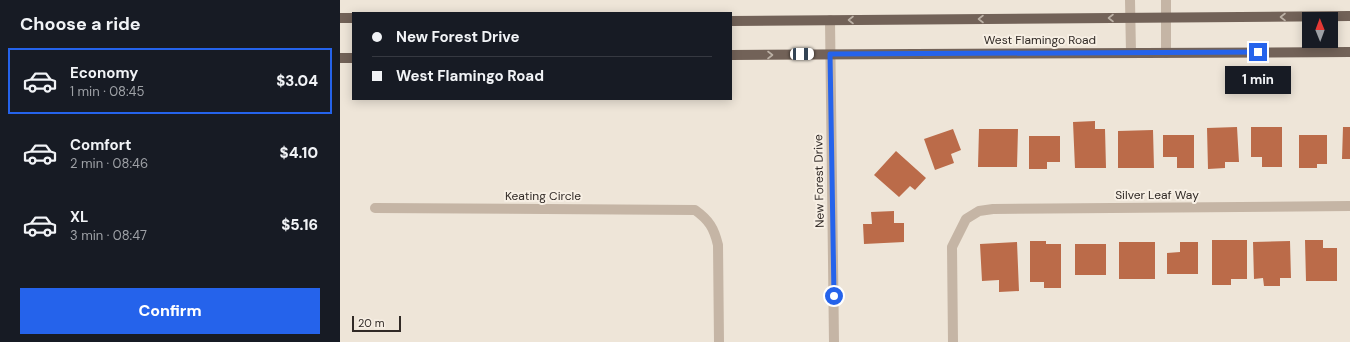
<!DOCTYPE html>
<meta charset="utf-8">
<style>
:root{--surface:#171b24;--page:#20242c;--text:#f1f3f6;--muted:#9ea1a6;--line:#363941;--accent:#2563eb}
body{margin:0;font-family:"DM Sans",sans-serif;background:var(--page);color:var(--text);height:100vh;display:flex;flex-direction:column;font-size:15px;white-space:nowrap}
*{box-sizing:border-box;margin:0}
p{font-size:13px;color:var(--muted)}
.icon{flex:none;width:22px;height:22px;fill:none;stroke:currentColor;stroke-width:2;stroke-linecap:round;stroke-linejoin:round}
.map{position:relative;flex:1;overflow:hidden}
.details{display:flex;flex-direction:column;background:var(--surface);width:340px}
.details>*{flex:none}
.hud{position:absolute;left:12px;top:12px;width:380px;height:88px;border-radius:0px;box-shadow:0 2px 10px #0003;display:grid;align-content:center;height:88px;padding:0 20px;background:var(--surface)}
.needle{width:26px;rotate:359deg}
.controls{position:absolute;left:962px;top:12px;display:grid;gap:8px}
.controls a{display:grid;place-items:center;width:36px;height:36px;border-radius:0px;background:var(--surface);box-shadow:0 2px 10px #0003;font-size:20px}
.scale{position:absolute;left:12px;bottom:10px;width:49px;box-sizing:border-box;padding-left:4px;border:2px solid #312a26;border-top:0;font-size:11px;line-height:14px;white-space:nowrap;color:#312a26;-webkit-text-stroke:3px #f7efe4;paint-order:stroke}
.end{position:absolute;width:18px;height:18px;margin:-9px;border:5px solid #2563eb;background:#fff;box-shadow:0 0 0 2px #fff}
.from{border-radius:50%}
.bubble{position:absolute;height:28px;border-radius:0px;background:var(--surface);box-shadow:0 2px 10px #0003;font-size:13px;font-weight:800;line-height:28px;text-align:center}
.car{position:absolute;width:12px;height:24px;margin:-12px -6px;border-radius:5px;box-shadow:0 0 3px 1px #0007;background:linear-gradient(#fff 24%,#345 0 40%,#fff 0 76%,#345 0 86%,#fff 0)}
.hud b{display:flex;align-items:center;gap:14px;height:38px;font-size:15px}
.hud b+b{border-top:1px solid var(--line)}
.hud i{width:10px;height:10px;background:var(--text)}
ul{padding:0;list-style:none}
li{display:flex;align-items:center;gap:12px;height:66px;margin:0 8px 6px;padding:0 12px;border:2px solid transparent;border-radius:0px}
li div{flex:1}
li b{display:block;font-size:15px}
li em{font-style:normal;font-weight:800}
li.selected{border-color:var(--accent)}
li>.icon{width:36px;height:36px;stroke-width:1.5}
h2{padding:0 20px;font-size:18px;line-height:48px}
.button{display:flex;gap:8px;margin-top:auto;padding:8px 20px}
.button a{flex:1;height:46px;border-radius:0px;background:var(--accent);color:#fff;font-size:16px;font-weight:800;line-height:46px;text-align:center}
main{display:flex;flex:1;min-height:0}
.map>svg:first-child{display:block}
</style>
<main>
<section class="details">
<h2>Choose a ride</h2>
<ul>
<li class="selected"><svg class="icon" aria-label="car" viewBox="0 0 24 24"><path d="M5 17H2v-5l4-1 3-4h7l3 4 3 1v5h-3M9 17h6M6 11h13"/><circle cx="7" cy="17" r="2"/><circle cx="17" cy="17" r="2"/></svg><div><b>Economy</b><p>1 min · 08:45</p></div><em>$3.04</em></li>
<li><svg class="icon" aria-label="car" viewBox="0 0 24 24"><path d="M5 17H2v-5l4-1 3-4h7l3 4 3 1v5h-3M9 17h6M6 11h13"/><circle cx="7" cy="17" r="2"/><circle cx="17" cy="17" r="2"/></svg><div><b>Comfort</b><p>2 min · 08:46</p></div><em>$4.10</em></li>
<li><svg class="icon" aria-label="car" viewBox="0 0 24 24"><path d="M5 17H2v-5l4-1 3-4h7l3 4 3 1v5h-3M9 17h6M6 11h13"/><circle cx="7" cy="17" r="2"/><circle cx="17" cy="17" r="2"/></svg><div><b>XL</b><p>3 min · 08:47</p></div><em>$5.16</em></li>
</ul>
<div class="button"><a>Confirm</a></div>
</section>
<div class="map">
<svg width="1010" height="342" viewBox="0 0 1010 342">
<rect width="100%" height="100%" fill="#eee5d8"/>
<!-- building -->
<path fill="#bb6b49" d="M755 121V129H765L766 168H735L733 122Z
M897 127 899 162H885V168L868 169 867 128Z
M911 127H942V167H922V157H911Z
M1003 127H1010V159H1002Z
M613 129 621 150 611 154 614 163 595 170 584 139Z
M639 129H678L677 167H638Z
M813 130 814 168H778V131Z
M823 135H854V168H837V157H823Z
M959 135H987V164H977V168H959Z
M689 136H720V162H707V169H689Z
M556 151 586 178 575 190 570 186 559 197 534 175Z
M554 211V223H564V242L524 244 523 224H532L531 212Z
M872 240H907V279H891V285H872Z
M965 240H983V248H997V281H966Z
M690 241H706V244H721V288H704V282H690Z
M950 241 951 278H940V286H924L923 278 914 279 913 242Z
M677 242 679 291 659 292V280L642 281 640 244Z
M779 242H815V279H779Z
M840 242H858V274H827V253L840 252Z
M735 244H766V275H735Z"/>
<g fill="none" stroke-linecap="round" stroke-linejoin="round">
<!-- minor -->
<path stroke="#c5b5a5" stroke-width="10" d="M790 0 791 53
M826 0V53
M35 208 355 210C369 220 374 228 378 245L379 342
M613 342 612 247 626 219 639 211 653 209 1010 206"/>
<!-- tertiary -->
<path stroke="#c5b5a5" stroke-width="10" d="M490 20 494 342"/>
<!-- primary -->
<path stroke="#726258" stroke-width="10" d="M0 18H13
M391 21 1010 16
M391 55 1010 52
M0 58H13"/>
</g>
<!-- one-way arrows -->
<defs><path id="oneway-chevron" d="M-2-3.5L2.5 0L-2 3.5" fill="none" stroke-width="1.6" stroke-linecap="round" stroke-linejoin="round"/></defs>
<g stroke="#bbb0a5">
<use href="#oneway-chevron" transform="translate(943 17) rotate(180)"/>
<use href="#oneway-chevron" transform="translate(771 18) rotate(180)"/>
<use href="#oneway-chevron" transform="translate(641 19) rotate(180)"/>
<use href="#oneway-chevron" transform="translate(511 20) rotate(180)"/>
<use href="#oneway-chevron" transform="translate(430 55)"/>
</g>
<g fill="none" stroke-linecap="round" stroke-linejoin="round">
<!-- route -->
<path stroke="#2563eb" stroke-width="5" d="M494 296 490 54 918 52"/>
</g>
<g text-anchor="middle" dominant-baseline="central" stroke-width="4" stroke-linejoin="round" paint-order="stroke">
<!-- street labels -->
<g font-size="12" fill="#312a26" stroke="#f7efe4">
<text x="700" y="40">West Flamingo Road</text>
<text transform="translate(479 181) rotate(-91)">New Forest Drive</text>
<text x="817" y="195">Silver Leaf Way</text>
<text x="203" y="196">Keating Circle</text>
</g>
</g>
</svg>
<div class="controls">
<a><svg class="needle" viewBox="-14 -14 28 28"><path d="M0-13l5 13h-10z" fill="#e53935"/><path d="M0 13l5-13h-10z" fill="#9ea1a6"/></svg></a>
</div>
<div class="scale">20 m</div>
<i class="end from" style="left:494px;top:296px"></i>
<i class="end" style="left:918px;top:52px"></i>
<div class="bubble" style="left:885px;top:66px;width:66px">1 min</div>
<i class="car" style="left:462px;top:54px;rotate:89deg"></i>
<div class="hud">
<b><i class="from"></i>New Forest Drive</b>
<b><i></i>West Flamingo Road</b>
</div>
</div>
</main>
